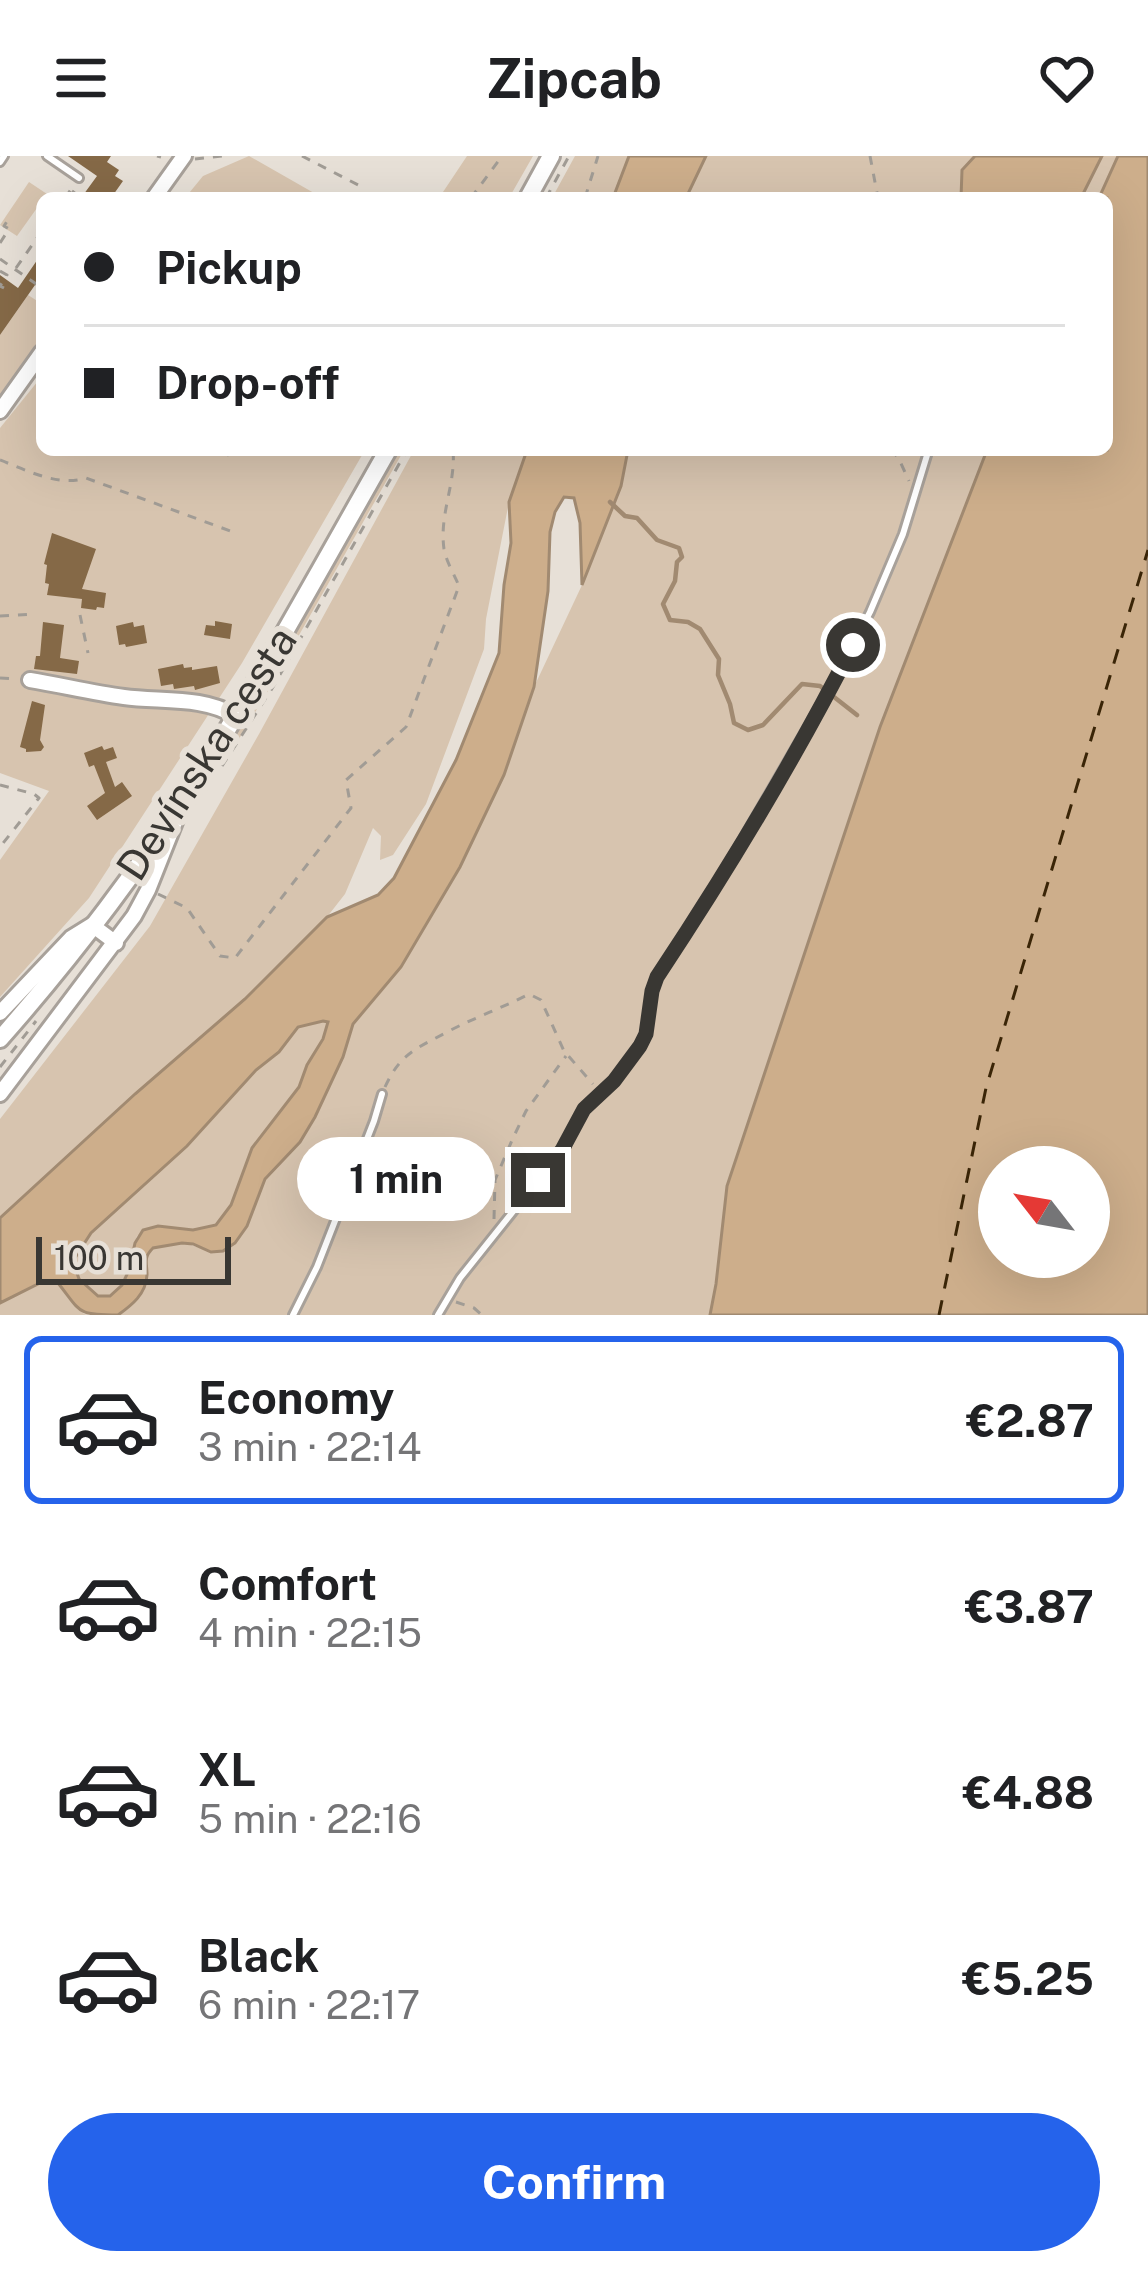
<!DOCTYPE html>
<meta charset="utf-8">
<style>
:root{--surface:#fff;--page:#f2f2f2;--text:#202124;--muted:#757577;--line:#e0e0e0;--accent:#2563eb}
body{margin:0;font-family:"Public Sans",sans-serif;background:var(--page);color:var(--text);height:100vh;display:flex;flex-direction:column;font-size:45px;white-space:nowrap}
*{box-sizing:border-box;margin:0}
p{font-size:39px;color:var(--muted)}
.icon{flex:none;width:66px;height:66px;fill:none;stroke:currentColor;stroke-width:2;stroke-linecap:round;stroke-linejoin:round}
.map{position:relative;height:1159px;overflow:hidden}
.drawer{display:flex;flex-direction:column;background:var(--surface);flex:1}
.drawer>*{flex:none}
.hud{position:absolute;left:36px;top:36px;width:1077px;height:264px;border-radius:18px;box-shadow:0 12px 48px #0002;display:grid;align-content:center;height:264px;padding:0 48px;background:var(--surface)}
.needle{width:78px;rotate:301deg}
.tools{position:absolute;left:978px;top:990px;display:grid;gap:24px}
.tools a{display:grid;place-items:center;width:132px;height:132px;border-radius:50%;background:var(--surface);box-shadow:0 12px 48px #0002;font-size:60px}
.scale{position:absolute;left:36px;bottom:30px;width:195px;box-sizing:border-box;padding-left:12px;border:6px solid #393733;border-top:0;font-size:33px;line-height:42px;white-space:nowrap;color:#393733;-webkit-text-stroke:9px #e7e0d7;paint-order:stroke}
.end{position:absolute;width:54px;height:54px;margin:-27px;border:15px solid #393733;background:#fff;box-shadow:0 0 0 6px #fff}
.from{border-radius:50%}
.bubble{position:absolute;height:84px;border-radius:42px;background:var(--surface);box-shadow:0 12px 48px #0002;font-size:39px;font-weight:700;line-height:84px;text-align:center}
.hud b{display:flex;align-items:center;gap:42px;height:114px;font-size:45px}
.hud b+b{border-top:3px solid var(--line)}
.hud i{width:30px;height:30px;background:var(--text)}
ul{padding:21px 0 0;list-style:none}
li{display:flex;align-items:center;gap:36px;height:168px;margin:0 24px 18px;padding:0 24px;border:6px solid transparent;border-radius:18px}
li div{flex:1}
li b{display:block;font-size:45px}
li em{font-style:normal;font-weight:700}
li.active{border-color:var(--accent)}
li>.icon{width:108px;height:108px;stroke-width:1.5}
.primary-button{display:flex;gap:24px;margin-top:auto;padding:24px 48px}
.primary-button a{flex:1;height:138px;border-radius:72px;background:var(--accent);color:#fff;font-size:48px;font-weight:700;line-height:138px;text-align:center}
header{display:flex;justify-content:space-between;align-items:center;height:156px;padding:0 48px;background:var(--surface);font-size:54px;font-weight:700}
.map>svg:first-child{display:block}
</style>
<header><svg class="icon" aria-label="menu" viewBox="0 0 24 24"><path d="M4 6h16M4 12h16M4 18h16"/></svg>Zipcab<svg class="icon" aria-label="heart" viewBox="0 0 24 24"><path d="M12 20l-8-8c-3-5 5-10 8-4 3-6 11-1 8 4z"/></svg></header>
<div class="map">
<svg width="1148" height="1159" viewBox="0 0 1148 1159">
<rect width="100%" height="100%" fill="#e7e0d7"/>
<!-- green -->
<path fill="#d7c4af" d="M249 0 314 37 315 42H185L203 20Z
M467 0H533L509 42H439Z
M575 0H629L613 42H552Z
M706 0H975L962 14 961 42H686Z
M1102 0H1118L1099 42H1081Z
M29 26 47 38 17 80 0 69Z
M28 139 42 148V185L0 242V179Z
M42 220V294H365L242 507 89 742 0 841V704L49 635 0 617V272Z
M399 294H404L273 525 269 523Z
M414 294H527L509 346 486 463 484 493 426 648 393 699 380 704 381 680 373 672 345 738 327 761 245 843 135 938 0 1062V963L150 770 259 578Z
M628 294H987L880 571 727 1030 716 1128 710 1159H116L127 1152 147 1124 145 1104 147 1097 153 1091 182 1086 212 1096 235 1087 247 1070 265 1023 277 1008 343 901 353 868 460 711 504 619 534 531 582 429 621 330Z
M263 532 268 535 231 596 215 614Z
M328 865 323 883 307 909 299 931 252 992 231 1049 216 1070 193 1074 158 1071 137 1080C129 1103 130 1122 110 1140H98L79 1123 73 1104 91 1077 187 990 256 914 279 896 298 871 304 868Z
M40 1127H58L84 1158 89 1159H0V1147Z"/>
<!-- water -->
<path fill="#cdae8b" stroke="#a18a71" stroke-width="3" fill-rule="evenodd" d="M629 0H706L686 42H613Z
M975 0H1102L1081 42H961L962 14Z
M1118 0H1148V1159H710L716 1128 727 1030 880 571 987 294H1107V42H1099ZM999 1011H1089V1101H999Z
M527 294H628L621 330 582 429 580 367 574 342 564 341 555 356 550 376 548 435 534 531 504 619 460 711 401 811 353 868 343 901 315 961 300 986 265 1023 247 1070 235 1087 223 1095 211 1096 193 1088 182 1087 153 1092C143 1102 147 1106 147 1119 146 1138 132 1149 118 1159 76 1159 82 1157 58 1127H40L0 1147V1062L135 938 245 843 327 761 378 739 394 722 456 604 499 497 504 429 511 387 509 346ZM323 865 328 866 323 883 307 909 299 931 252 992 231 1049 216 1069 193 1074 158 1070 143 1074 135 1087 129 1114 122 1129 110 1140H98L79 1123 73 1105 91 1077 187 990 256 914 279 896 298 871Z"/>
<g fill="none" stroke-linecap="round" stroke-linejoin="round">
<!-- stream -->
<path stroke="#a18a71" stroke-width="4.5" d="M610 346 625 360 637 362 657 384 679 392 682 401 677 406 675 425 663 448 670 464 688 466 700 473 719 503 718 519 730 548 734 567 748 574 763 569 802 528 820 530 857 559"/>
<!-- ferry -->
<path stroke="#3a2507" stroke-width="3" stroke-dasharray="15 12" stroke-linecap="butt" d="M939 1159 986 932 1148 394"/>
</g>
<!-- building -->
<path fill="#856947" d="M68 0H111L107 6 119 14 115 20 123 25 111 42H81L97 20Z
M42 97V119L0 179V119L18 132Z
M52 377 96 393 82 433 106 437 104 452 97 451 96 454 81 452 82 443 47 439 49 428 45 427 47 409 44 408Z
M215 465 232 468 230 483 204 479 206 469 215 470Z
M43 466 64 469 60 502 79 505 77 518 34 513 36 500H40Z
M133 466 134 471 144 469 147 487 126 491 125 488 119 489 116 470Z
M183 508 184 512 192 511V514L217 510 220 527 195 534 194 530 174 533 173 528 161 530 158 513Z
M32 545 45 549 40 584 44 591 41 595 26 596V593L20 591Z
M102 590 104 594 113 591 117 602 106 606 115 631 122 626 132 640 97 664 87 650 105 637 94 609 89 611 84 597Z"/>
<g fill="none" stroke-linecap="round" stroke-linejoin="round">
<!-- service casing -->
<g stroke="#a8a19a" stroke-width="12">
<path id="service" d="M47 0 79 22
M0 6 4 0
M293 1159 317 1111 374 965 382 938
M438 1159 460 1122 562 994 583 953 614 925 641 890 646 878 652 835 657 821 711 738 836 522 870 456 903 378 928 296"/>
</g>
<!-- minor casing -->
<g stroke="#a8a19a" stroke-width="20">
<path id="minor" d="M154 42 184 0
M0 255 42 196
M30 524C61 529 93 537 124 541 159 546 204 540 235 560
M0 857 71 782 92 769 116 787
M0 938 134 760 148 734 177 661"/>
</g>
<!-- tertiary casing -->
<g stroke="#a8a19a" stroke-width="22">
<path id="tertiary" d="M528 42 551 0
M0 883C68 806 133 721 189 635 260 524 323 408 388 294"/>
</g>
<!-- path -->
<path stroke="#a19c95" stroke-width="3" stroke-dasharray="9 9" stroke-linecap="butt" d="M157 0 161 1
M302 0 364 32
M870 0 878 42
M195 3 223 0
M72 35 81 42
M65 42 74 29
M471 42 502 0
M546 42 569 0
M585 42 598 0
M0 87 9 73 4 70 11 59
M0 103 42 132
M16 112 42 75
M0 115 7 119 0 130 4 132
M890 294 898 301 909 325
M227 299 241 294
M0 304C26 314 58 331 86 322L233 376
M80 459 88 497
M0 460 34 458
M0 522 16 523
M222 610 273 531 407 294
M0 629 34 638 39 642 0 691
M158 738 187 752 220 800 235 802 351 652 346 624 406 571 459 430C454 418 446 405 444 393 439 358 456 328 453 294
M0 911 36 865
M385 931C401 896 418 892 449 875 476 861 502 852 529 838L541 844 564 895 593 928
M494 1063 495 1024 513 982 526 955 566 900
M456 1146 474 1152 482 1159"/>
<!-- service -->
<use href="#service" stroke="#fff" stroke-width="6"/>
<!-- minor -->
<use href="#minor" stroke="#fff" stroke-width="14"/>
<!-- tertiary -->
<use href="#tertiary" stroke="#fff" stroke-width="16"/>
</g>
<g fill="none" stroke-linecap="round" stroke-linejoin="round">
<!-- route -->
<path stroke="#393733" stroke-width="15" d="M538 1024 562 994 584 953 614 925 640 890 646 878 652 835 657 821C728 714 795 603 853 489"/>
</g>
<g text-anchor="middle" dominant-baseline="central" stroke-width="12" stroke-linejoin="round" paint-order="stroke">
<!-- street labels -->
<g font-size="42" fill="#393733" stroke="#e7e0d7">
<text transform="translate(206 597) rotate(-57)">Devínska cesta</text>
</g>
</g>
</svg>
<div class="tools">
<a><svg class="needle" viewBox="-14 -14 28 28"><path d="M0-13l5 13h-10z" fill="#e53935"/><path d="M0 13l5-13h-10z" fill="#757577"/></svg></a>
</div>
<div class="scale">100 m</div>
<i class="end from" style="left:853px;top:489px"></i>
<i class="end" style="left:538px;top:1024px"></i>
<div class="bubble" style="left:297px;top:981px;width:198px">1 min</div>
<div class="hud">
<b><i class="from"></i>Pickup</b>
<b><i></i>Drop-off</b>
</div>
</div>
<section class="drawer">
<ul>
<li class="active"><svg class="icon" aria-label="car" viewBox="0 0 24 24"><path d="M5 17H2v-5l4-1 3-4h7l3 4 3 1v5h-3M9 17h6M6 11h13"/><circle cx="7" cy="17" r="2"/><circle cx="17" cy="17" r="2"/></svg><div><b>Economy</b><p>3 min · 22:14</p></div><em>€2.87</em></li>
<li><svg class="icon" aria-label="car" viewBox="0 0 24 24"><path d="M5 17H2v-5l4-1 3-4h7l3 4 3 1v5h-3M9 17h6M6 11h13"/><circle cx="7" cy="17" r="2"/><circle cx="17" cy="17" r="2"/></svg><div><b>Comfort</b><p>4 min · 22:15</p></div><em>€3.87</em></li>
<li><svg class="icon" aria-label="car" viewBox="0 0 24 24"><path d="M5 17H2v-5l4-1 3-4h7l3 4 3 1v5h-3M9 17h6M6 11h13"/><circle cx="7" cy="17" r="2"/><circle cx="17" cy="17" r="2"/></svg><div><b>XL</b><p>5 min · 22:16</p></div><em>€4.88</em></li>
<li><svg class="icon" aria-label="car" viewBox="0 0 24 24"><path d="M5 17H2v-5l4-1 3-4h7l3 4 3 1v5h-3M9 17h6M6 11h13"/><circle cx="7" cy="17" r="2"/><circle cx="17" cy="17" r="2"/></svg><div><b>Black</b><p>6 min · 22:17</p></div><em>€5.25</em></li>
</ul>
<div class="primary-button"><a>Confirm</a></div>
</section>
